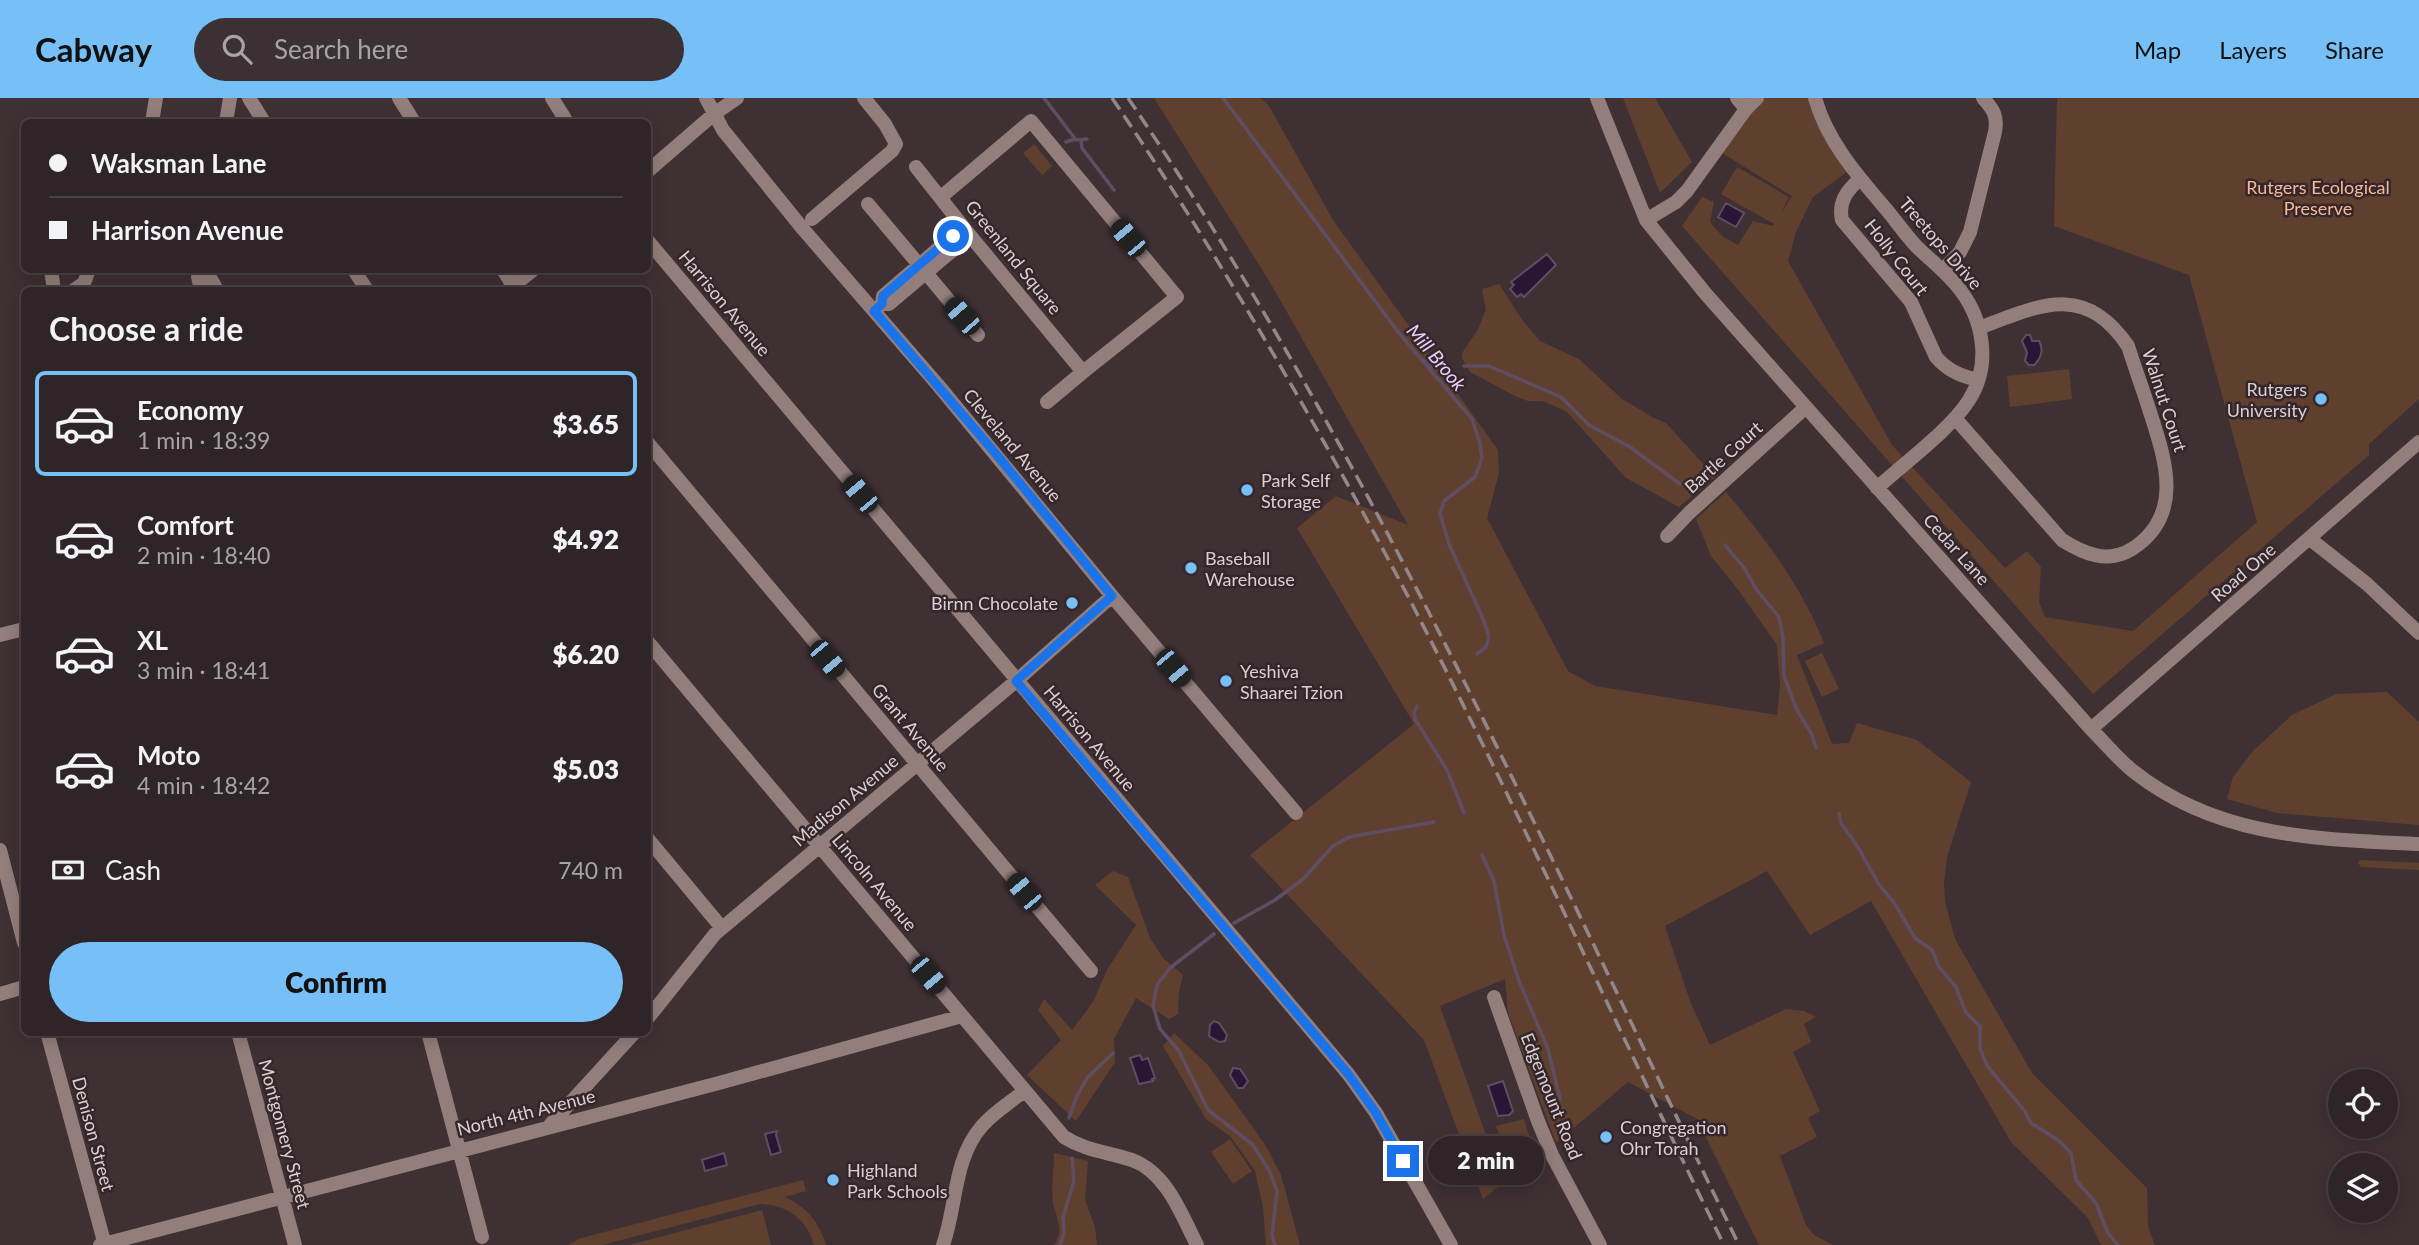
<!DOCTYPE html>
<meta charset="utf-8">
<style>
:root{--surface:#2f2427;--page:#3b3033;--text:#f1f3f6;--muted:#a7a4a7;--line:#4a4144;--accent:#77c0f7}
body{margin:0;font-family:Lato,sans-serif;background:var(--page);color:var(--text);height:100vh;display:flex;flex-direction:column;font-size:26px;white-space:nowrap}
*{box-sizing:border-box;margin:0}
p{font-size:23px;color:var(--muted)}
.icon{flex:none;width:38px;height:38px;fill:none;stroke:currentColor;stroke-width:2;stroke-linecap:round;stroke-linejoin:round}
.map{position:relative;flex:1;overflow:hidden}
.details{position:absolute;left:21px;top:189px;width:630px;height:749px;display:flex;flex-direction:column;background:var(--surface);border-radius:10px;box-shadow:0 4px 18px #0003,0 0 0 2px var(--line)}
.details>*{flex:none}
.guide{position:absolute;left:21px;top:21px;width:630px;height:154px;border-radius:10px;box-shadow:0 4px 18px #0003,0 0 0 2px var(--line);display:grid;align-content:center;height:154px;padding:0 28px;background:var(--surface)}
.controls{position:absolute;left:2328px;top:971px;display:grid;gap:14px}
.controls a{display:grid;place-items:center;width:70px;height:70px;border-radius:50%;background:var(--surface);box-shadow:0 4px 18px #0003,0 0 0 2px var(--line);font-size:35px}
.end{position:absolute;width:32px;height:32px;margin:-16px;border:9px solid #1a73e8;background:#fff;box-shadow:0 0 0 4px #fff}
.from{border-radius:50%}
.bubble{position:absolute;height:49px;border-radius:24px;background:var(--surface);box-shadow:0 4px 18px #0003,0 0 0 2px var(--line);font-size:23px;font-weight:800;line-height:49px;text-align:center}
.car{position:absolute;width:21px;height:42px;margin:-21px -10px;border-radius:9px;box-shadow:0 0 5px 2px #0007;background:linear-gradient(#222 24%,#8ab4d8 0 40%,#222 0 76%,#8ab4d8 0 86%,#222 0)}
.guide b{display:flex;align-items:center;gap:24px;height:66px;font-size:26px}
.guide b+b{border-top:2px solid var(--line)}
.guide i{width:18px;height:18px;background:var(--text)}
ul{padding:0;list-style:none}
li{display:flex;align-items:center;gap:21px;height:105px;margin:0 14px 10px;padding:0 14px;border:4px solid transparent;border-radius:10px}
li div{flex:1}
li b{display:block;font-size:26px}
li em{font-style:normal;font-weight:800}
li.on{border-color:var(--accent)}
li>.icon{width:63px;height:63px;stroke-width:1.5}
h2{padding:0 28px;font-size:32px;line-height:84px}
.pay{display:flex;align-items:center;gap:18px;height:77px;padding:0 28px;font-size:26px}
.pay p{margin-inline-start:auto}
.primary-button{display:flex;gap:14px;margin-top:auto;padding:14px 28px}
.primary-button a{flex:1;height:80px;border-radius:42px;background:var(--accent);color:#111;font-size:28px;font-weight:800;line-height:80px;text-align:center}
header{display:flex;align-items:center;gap:42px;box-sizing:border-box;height:98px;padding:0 35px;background:var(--accent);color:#111}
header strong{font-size:33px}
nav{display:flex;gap:38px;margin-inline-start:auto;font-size:24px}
.search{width:490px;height:63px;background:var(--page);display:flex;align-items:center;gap:18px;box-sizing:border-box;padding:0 24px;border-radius:38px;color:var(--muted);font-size:26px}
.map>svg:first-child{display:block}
</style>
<header>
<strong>Cabway</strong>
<div class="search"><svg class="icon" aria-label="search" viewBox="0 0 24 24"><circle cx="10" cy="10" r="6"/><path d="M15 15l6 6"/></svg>Search here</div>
<nav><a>Map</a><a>Layers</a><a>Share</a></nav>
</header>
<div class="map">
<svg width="2419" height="1147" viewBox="0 0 2419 1147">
<rect width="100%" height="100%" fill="#3f3034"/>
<!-- green -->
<path fill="#5f402f" d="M1154 0H1261L1269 8 1333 122 1498 352 1499 375 1487 420 1568 573 1595 588 1777 617 1780 586 1777 547 1739 493 1711 458 1696 421 1726 394C1765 440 1802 489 1824 545L1797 557 1832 646 1849 645 1857 625 1917 642 1971 684 1947 759 1944 785 1945 804 1955 841 2032 975 2147 1090 2148 1129 2155 1147H2101L2088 1120 2011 1044 1871 803 1810 837 1767 773 1665 828 1690 903 1710 947 1786 911 1804 913 1816 919 1804 926 1811 944 1793 954 1820 1013 1808 1020 1817 1039 1780 1058 1806 1127 1814 1137 1833 1147H1759L1697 1021 1628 984 1556 1045 1508 915 1505 881 1440 908 1503 1085 1483 1101 1424 942 1250 757 1414 626 1297 430 1336 398 1408 427 1271 186Z
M1623 0H1655L1692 64 1660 95Z
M1757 0H1815L1852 70 1813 99 1796 134 1788 163 1892 347 2005 470 2027 453 2041 469 2039 504 2045 519 2133 533 2257 424 2189 177 2054 128 2057 0H2419V301L2369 346V357L2093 596 1682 128 1702 99 1714 104 1710 124 1722 138 1738 147 1753 123 1773 128 1774 126 1721 96 1737 69 1789 99 1780 117 1792 98 1717 52Z
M1034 46 1052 68 1042 77 1023 55Z
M1499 186 1523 223 1540 243 1579 261 1622 301 1652 319 1666 325 1715 379 1679 409 1626 380 1567 314 1543 303H1528L1517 299 1470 274 1462 260V255L1477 233 1486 212 1482 191Z
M2069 271 2072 301 2010 309 2007 278Z
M1822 555 1839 591 1822 599 1805 563Z
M2387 594 2419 624V727L2277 715 2227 701 2233 679 2253 653 2292 617 2336 596Z
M2360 762 2419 765V772L2361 769 2358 765Z
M1113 773 1128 779 1150 840 1163 860 1183 877 1179 893 1178 916 1169 921 1136 900 1114 941 1115 964 1076 1023 1027 977 1061 942 1038 912 1044 901 1072 932 1093 904 1107 872 1136 827 1095 787Z
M1174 935 1208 967 1266 1048 1281 1077 1300 1147H1266L1263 1109 1255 1073 1230 1038 1206 1021 1163 948Z
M1524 1021 1533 1051 1508 1070 1496 1028Z
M1230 1041 1252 1073 1233 1086 1211 1054Z
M1054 1055 1088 1063 1085 1102 1095 1129 1097 1147H1054C1065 1133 1056 1120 1053 1105 1051 1090 1054 1071 1054 1055Z
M803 1082 806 1093 785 1099C807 1109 819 1124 826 1147H814C807 1121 787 1107 760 1106L602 1147H569L578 1141Z
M762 1112 771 1147H629Z"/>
<!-- water -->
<path fill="#2a1634" stroke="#5f4e63" stroke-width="2" d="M1726 105 1744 115 1736 129 1718 119Z
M1547 156 1556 167 1524 199 1521 196 1517 199 1510 191 1514 187 1511 184Z
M2026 237H2030L2032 243H2039C2044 251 2041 261 2034 267H2029L2025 263 2027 254 2022 243Z
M1214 923 1219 925 1227 937 1225 943 1219 944 1209 938 1210 927Z
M1140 957 1142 962 1148 960 1155 980 1152 981 1153 983 1139 986 1130 960Z
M1233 970 1240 971 1248 983 1243 990H1238L1230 977Z
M1503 983 1513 1013 1509 1017 1498 1018 1488 988Z
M777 1033 776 1037 781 1054 771 1057 765 1036Z
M724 1055 727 1067 705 1073 702 1062Z"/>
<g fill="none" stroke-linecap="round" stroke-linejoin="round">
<!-- stream -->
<path stroke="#5f4e63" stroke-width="3.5" d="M1044 0 1076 42 1087 41
M1223 0 1399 235 1472 321 1480 345 1482 360 1475 379 1444 403 1440 416 1449 446 1484 523 1489 539 1486 549 1477 556
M1081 43 1082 50 1114 92
M1066 44 1075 41
M1423 262 1436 271
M1464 268H1489L1561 299 1589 327 1630 349 1680 386
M1725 447 1745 471 1756 491 1779 519 1783 539 1784 578 1797 612 1812 637 1816 650
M1417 608 1414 615 1415 621 1447 672 1464 715
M1839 716 1841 725 1859 751 1878 785 1895 806 1915 840 1932 852 1939 869 1956 889 1966 915 1980 928V951L1988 969 2024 1012 2031 1025 2058 1042 2071 1055 2076 1082 2096 1105 2108 1135 2118 1147
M1482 757 1494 783 1504 837 1519 883 1548 951 1560 1001
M1234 825 1275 802 1302 782 1333 748 1349 739 1434 724
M1214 836 1170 870 1157 887 1153 908 1160 931 1179 953 1208 1012 1252 1046 1269 1072 1277 1093 1272 1137 1275 1147
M1069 1020 1076 1000 1087 980 1113 955
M1060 1147 1064 1135 1063 1119 1074 1083 1072 1060"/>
<!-- minor -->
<path stroke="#937e7b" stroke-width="14" d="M249 0 264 24
M399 0 414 24
M552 0 567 24
M706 0 723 32 803 131 938 287 1112 498 1296 715
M1597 0 1646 122 1705 195 2091 631C2105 645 2118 661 2133 673 2217 740 2317 741 2419 746
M1737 0 1746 11
M1815 0C1827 43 1857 77 1886 111 1896 123 1905 136 1916 148 1931 163 1948 175 1961 193 1984 224 1991 268 1969 302 1951 331 1903 366 1877 390
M152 24 156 0
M226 24 230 0
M916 69 968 135 1083 274 1047 304
M648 73 714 16 737 0
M1860 81C1847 92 1838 104 1842 122L1911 204 1936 259C1948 273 1961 278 1978 282
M941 99 1031 23 1177 199 1083 274
M868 106 978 237
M812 121 892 53 896 46 885 26 864 0
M1646 122 1676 104 1687 93 1746 11 1757 0
M648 143 1349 977 1376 1015 1451 1147
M51 172 54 192
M200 172 198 179 201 192
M206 172 217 192
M354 172 367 192
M503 172 516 192
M1943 172 1960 154 1970 134 1995 34C1998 18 1993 11 1983 0
M74 192 84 185 89 172
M508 192 533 172
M874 213 882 206H889L960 146 959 138H953L883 198 882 206
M1955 320 2062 442C2084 456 2108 466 2132 451 2185 417 2165 361 2150 314 2143 292 2135 270 2128 248 2084 183 2038 208 1979 230
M648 345 1091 873
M1667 438 1689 415 1806 309
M2310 441 2367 486 2419 535
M0 537 24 531
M648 544 1064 1039C1086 1053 1108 1054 1132 1062 1167 1075 1181 1116 1197 1147
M2091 631 2419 344
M648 741 722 830
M0 752 24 845
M0 896 24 889
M1494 899 1538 1023 1552 1057 1600 1147
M648 920 715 836 1016 583 1112 498
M47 934 105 1147
M238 934 295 1147
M428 934 482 1139
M550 1027 635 934
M100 1147 719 985 962 918
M943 1147C957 1108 953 1061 982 1028 994 1014 1011 1004 1024 993"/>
<!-- rail -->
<path stroke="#93878a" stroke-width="3.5" stroke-dasharray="14 7" stroke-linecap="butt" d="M1112 0C1222 162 1321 333 1412 506 1521 717 1619 934 1724 1147
M1128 0C1372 359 1548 758 1739 1147"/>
</g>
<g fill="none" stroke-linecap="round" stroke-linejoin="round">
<!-- route -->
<path stroke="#1a73e8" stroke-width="9" d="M953 138 883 198 882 206 874 213 996 356 1112 498 1016 583 1349 977 1376 1015 1403 1063"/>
</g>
<!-- markers -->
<g fill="#77c0f7" stroke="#34262a" stroke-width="2.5">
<circle cx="2321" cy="301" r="7"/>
<circle cx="1247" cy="392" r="7"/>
<circle cx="1191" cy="470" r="7"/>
<circle cx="1072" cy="505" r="7"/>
<circle cx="1226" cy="583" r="7"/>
<circle cx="1606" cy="1039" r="7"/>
<circle cx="833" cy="1082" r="7"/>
</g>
<g text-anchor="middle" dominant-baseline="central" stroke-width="5" stroke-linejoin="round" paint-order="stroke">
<!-- park labels -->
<g font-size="18" fill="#f9b895" stroke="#34262a">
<text x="2318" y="89">Rutgers Ecological<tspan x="2318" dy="21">Preserve</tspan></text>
</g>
<!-- street labels -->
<g font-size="18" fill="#dad0d2" stroke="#34262a">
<text transform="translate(1941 145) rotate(49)">Treetops Drive</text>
<text transform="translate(1014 159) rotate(51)">Greenland Square</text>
<text transform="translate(1897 159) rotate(52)">Holly Court</text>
<text transform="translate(725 205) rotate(50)">Harrison Avenue</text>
<text transform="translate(2165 302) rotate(72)">Walnut Court</text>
<text transform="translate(1013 347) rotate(50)">Cleveland Avenue</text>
<text transform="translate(1723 359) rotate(-42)">Bartle Court</text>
<text transform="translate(1957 451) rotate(48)">Cedar Lane</text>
<text transform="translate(2243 474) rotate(-41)">Road One</text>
<text transform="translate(911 629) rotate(50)">Grant Avenue</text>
<text transform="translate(1090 640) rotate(50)">Harrison Avenue</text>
<text transform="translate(845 702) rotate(-40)">Madison Avenue</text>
<text transform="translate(875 784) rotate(50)">Lincoln Avenue</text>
<text transform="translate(1552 998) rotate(68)">Edgemount Road</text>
<text transform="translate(526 1014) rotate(-14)">North 4th Avenue</text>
<text transform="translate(94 1036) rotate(75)">Denison Street</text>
<text transform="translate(285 1036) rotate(75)">Montgomery Street</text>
</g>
<!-- poi labels -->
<g font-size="18" fill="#dad0d2" stroke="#34262a" text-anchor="start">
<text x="2307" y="291" text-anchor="end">Rutgers<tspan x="2307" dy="21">University</tspan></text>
<text x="1261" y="382">Park Self<tspan x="1261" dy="21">Storage</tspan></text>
<text x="1205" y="460">Baseball<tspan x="1205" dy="21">Warehouse</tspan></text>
<text x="1058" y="505" text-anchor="end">Birnn Chocolate</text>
<text x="1240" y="573">Yeshiva<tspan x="1240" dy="21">Shaarei Tzion</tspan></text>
<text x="1620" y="1029">Congregation<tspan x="1620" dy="21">Ohr Torah</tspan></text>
<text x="847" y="1072">Highland<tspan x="847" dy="21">Park Schools</tspan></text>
</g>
<!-- water labels -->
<g font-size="19" font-style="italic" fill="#edcefd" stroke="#34262a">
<text transform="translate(1437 259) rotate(50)">Mill Brook</text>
</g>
</g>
</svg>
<div class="controls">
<a><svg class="icon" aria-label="locate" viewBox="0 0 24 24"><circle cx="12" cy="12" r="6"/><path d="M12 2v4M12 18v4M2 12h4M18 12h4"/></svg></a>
<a><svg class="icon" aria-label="layers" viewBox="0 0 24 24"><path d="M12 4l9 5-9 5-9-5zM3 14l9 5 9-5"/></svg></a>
</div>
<i class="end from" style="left:953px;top:138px"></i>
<i class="end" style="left:1403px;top:1063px"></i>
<div class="bubble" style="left:1428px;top:1038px;width:116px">2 min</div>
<i class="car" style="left:1128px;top:140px;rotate:320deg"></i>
<i class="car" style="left:962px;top:218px;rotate:319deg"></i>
<i class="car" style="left:860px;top:396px;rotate:320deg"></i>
<i class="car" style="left:827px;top:561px;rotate:140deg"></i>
<i class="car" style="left:1173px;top:570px;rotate:140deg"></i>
<i class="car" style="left:1024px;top:794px;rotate:320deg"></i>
<i class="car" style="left:928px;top:877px;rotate:140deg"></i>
<div class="guide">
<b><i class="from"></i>Waksman Lane</b>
<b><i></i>Harrison Avenue</b>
</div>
<section class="details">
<h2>Choose a ride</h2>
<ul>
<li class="on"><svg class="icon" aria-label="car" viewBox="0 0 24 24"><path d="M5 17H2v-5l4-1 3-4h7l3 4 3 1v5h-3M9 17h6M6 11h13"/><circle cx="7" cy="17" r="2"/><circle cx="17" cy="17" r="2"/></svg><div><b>Economy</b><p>1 min · 18:39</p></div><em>$3.65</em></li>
<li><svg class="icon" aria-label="car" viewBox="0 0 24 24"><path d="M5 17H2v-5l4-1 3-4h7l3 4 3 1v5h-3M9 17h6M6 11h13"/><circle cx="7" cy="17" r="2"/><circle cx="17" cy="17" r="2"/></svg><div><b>Comfort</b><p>2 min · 18:40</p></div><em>$4.92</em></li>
<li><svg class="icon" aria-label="car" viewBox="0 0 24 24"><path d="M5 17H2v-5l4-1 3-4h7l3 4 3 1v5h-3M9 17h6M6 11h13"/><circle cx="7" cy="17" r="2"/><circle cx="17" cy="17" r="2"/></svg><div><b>XL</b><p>3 min · 18:41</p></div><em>$6.20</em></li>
<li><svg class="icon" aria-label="car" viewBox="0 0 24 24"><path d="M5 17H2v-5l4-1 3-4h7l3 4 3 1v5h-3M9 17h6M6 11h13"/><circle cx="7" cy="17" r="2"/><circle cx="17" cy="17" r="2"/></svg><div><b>Moto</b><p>4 min · 18:42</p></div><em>$5.03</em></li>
</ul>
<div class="pay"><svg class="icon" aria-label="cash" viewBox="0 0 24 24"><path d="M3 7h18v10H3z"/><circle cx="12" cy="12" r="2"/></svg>Cash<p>740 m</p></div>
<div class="primary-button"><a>Confirm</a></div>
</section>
</div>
